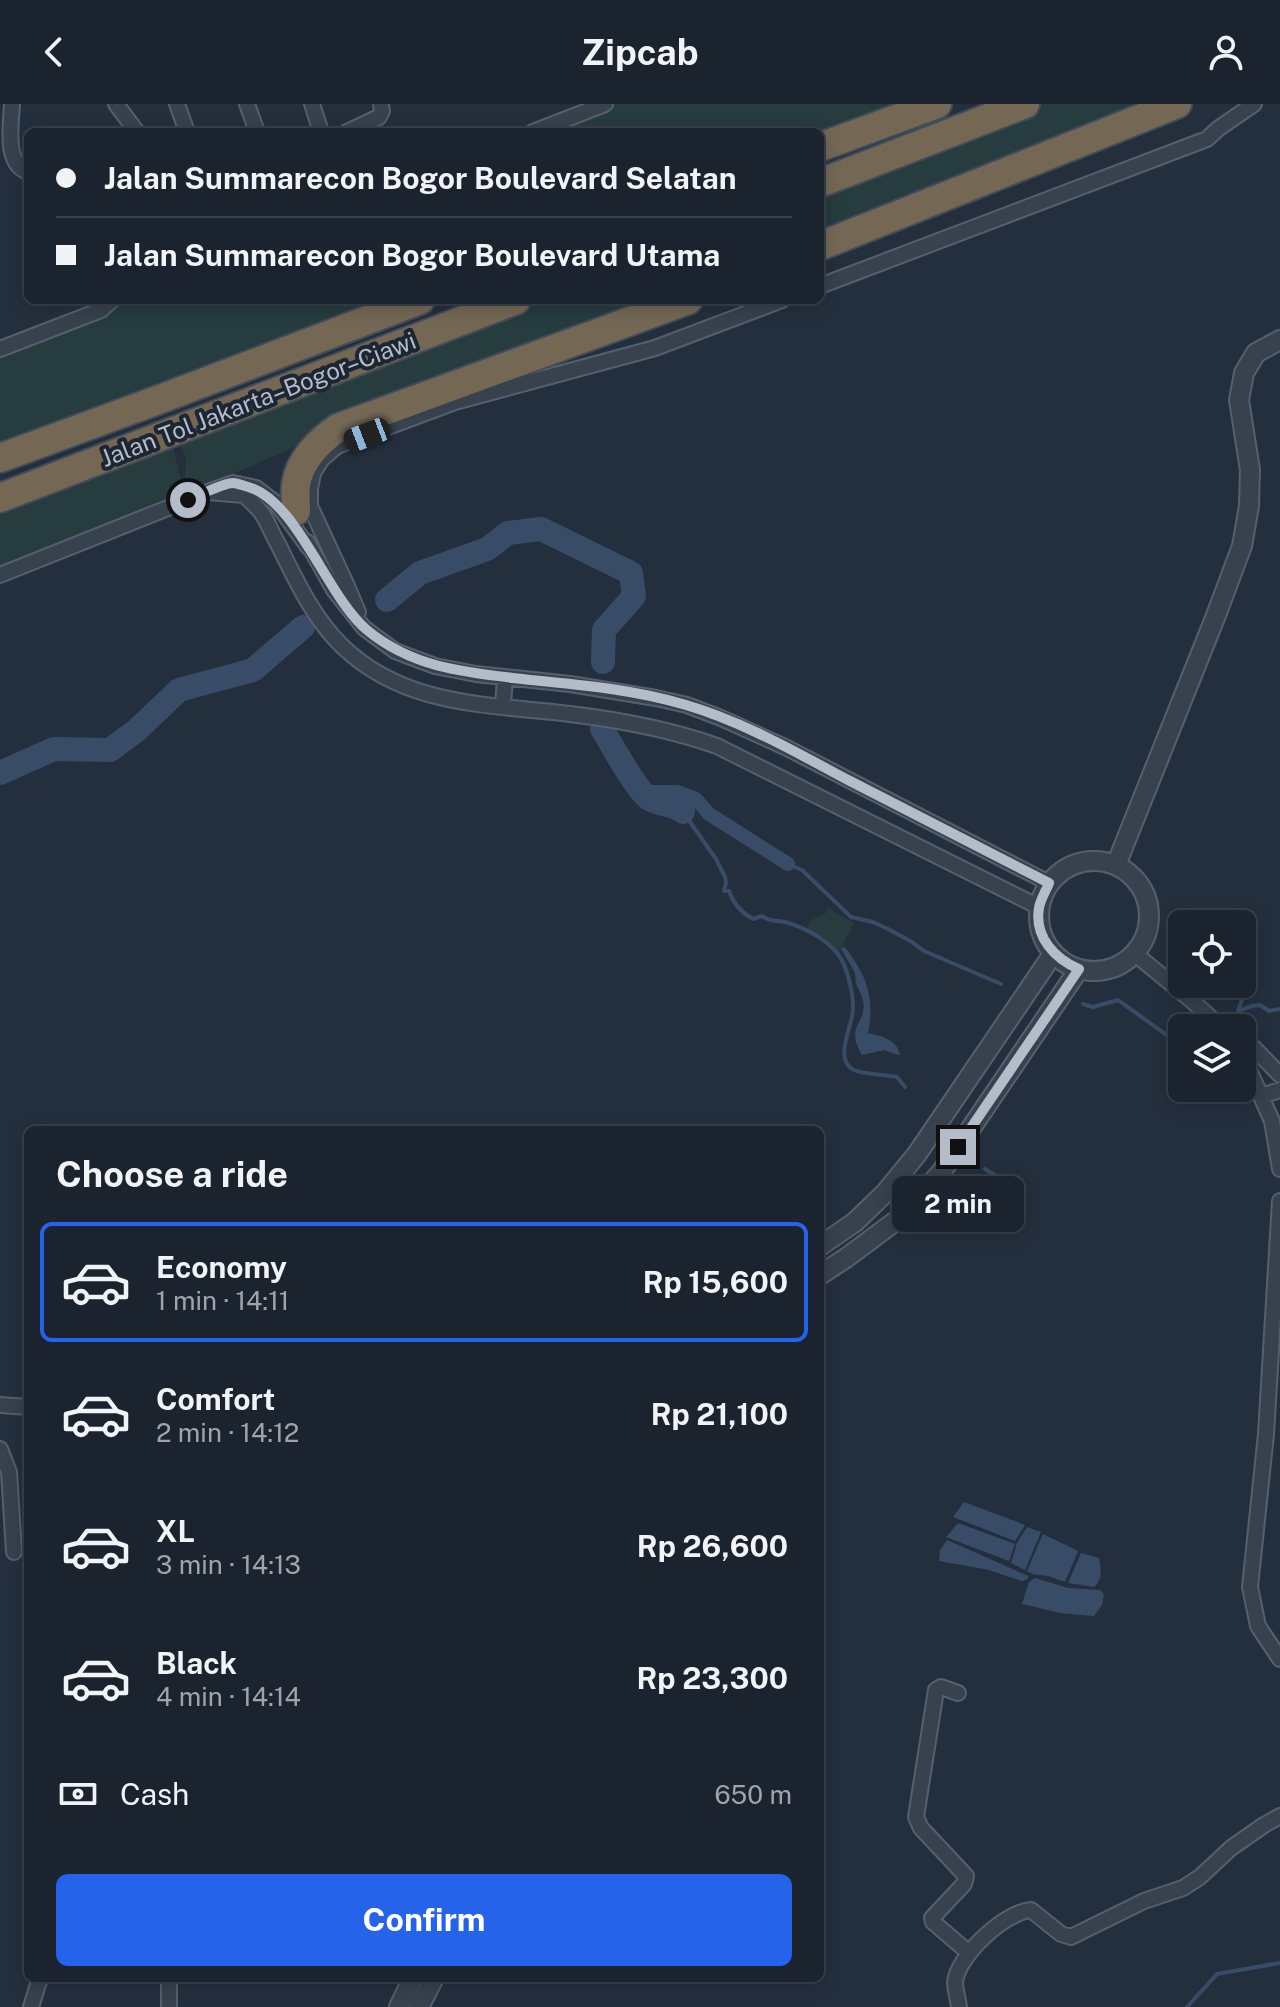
<!DOCTYPE html>
<meta charset="utf-8">
<style>
:root{--surface:#1b232e;--page:#282f3a;--text:#f1f3f6;--muted:#a0a4aa;--line:#39404a;--accent:#2563eb}
body{margin:0;font-family:"Public Sans",sans-serif;background:var(--page);color:var(--text);height:100vh;display:flex;flex-direction:column;font-size:30px;white-space:nowrap}
*{box-sizing:border-box;margin:0}
p{font-size:26px;color:var(--muted)}
.icon{flex:none;width:44px;height:44px;fill:none;stroke:currentColor;stroke-width:2;stroke-linecap:round;stroke-linejoin:round}
.map{position:relative;flex:1;overflow:hidden}
.side{position:absolute;left:24px;top:1022px;width:800px;height:856px;display:flex;flex-direction:column;background:var(--surface);border-radius:12px;box-shadow:0 4px 20px #0003,0 0 0 2px var(--line)}
.side>*{flex:none}
.banner{position:absolute;left:24px;top:24px;width:800px;height:176px;border-radius:12px;box-shadow:0 4px 20px #0003,0 0 0 2px var(--line);display:grid;align-content:center;height:176px;padding:0 32px;background:var(--surface)}
.buttons{position:absolute;left:1168px;top:806px;display:grid;gap:16px}
.buttons a{display:grid;place-items:center;width:88px;height:88px;border-radius:12px;background:var(--surface);box-shadow:0 4px 20px #0003,0 0 0 2px var(--line);font-size:40px}
.end{position:absolute;width:36px;height:36px;margin:-18px;border:10px solid #b4bcc9;background:#111;box-shadow:0 0 0 4px #111}
.from{border-radius:50%}
.bubble{position:absolute;height:56px;border-radius:12px;background:var(--surface);box-shadow:0 4px 20px #0003,0 0 0 2px var(--line);font-size:26px;font-weight:700;line-height:56px;text-align:center}
.car{position:absolute;width:24px;height:48px;margin:-24px -12px;border-radius:10px;box-shadow:0 0 6px 2px #0007;background:linear-gradient(#222 24%,#8ab4d8 0 40%,#222 0 76%,#8ab4d8 0 86%,#222 0)}
.banner b{display:flex;align-items:center;gap:28px;height:76px;font-size:30px}
.banner b+b{border-top:2px solid var(--line)}
.banner i{width:20px;height:20px;background:var(--text)}
ul{padding:0;list-style:none}
li{display:flex;align-items:center;gap:24px;height:120px;margin:0 16px 12px;padding:0 16px;border:4px solid transparent;border-radius:12px}
li div{flex:1}
li b{display:block;font-size:30px}
li em{font-style:normal;font-weight:700}
li.current{border-color:var(--accent)}
li>.icon{width:72px;height:72px;stroke-width:1.5}
h2{padding:0 32px;font-size:36px;line-height:96px}
.pay{display:flex;align-items:center;gap:20px;height:88px;padding:0 32px;font-size:30px}
.pay p{margin-inline-start:auto}
.primary-button{display:flex;gap:16px;margin-top:auto;padding:16px 32px}
.primary-button a{flex:1;height:92px;border-radius:12px;background:var(--accent);color:#fff;font-size:32px;font-weight:700;line-height:92px;text-align:center}
header{display:flex;justify-content:space-between;align-items:center;height:104px;padding:0 32px;background:var(--surface);font-size:36px;font-weight:700}
.map>svg:first-child{display:block}
</style>
<header><svg class="icon" aria-label="back" viewBox="0 0 24 24"><path d="M15 5l-7 7 7 7"/></svg>Zipcab<svg class="icon" aria-label="person" viewBox="0 0 24 24"><circle cx="12" cy="8" r="4"/><path d="M4 21q1-7 8-7t8 7"/></svg></header>
<div class="map">
<svg width="1280" height="1903" viewBox="0 0 1280 1903">
<rect width="100%" height="100%" fill="#242f3e"/>
<!-- green -->
<path fill="#263c3f" d="M611 0H937L820 43V28H539Z
M1025 0H1175L820 142V79Z
M112 196H420L0 354V244Z
M516 196H686L338 324 192 388 185 374 186 354 178 334Z
M171 337 186 394 0 467V400Z
M829 803 837 810 854 819 841 844 839 851C833 839 818 832 806 825 811 816 814 812 825 810Z"/>
<!-- water -->
<path fill="#394c67" d="M845 843C867 872 875 894 868 929 881 932 897 935 900 951L895 950 884 946 862 951C844 921 868 919 863 897 862 890 858 885 856 879 855 874 856 871 854 867 850 859 844 852 841 844Z
M964 1398 1025 1421 1015 1437 953 1413Z
M958 1419 1015 1440 1009 1457 946 1433Z
M1027 1423 1041 1428 1025 1466 1011 1459 1017 1439Z
M1043 1430 1078 1447 1065 1478 1048 1472 1033 1470 1027 1467Z
M947 1436 1028 1472V1475L1022 1477 989 1466 939 1457 940 1446Z
M1081 1449 1099 1454C1101 1465 1103 1475 1094 1483L1068 1479Z
M1035 1474 1068 1484 1100 1486 1104 1490 1102 1501 1094 1512 1060 1509 1022 1500 1029 1478Z"/>
<g fill="none" stroke-linecap="round" stroke-linejoin="round">
<!-- stream -->
<path stroke="#394c67" stroke-width="4" d="M683 708 716 755 725 773 726 779 724 787H729C733 799 742 809 753 815L762 812C769 818 777 816 785 818 804 823 826 835 838 850 847 862 853 888 853 903 854 921 832 955 854 966 865 971 885 970 897 973L905 983
M788 760 802 766 851 813 873 818 888 825 912 838 924 847 1001 880
M1083 900 1093 903 1118 896 1182 942
M1238 907 1245 887 1242 871
M1246 919 1238 907 1252 902 1260 901 1269 907 1280 905
M985 1065 1010 1080
M1187 1903 1217 1870 1280 1859"/>
<!-- canal -->
<path stroke="#394c67" stroke-width="14" d="M642 688H678L696 695 709 710 788 760
M1242 928 1246 919"/>
<!-- river -->
<path stroke="#394c67" stroke-width="24" d="M387 496 420 469 487 445 508 429 541 425 631 469 634 492 604 526 603 558
M602 625C612 641 635 684 648 694 658 702 673 699 683 708
M0 669 54 645 110 646 137 626 179 586 253 566 303 523"/>
<!-- minor casing -->
<g stroke="#565f6c" stroke-width="18">
<path id="minor" d="M12 0C11 21 4 60 28 68
M116 0 137 28
M177 0 187 28
M247 0 257 28
M312 0 321 28
M347 28 379 13 382 7 381 0
M533 28 605 0
M820 182 1207 35 1219 24 1254 0
M0 245 101 206 112 196
M307 438 334 486 364 524 395 547 435 562 476 570 570 580 656 594 687 601 721 614 785 643 1049 779
M309 444 277 400 256 384 233 379 208 388 244 391C249 396 256 402 261 408 268 418 272 430 278 440 296 476 313 514 342 542 405 603 488 600 570 610 620 616 669 625 717 642L1039 803
M0 471 208 388
M358 508 347 482 310 402V385L313 369 322 355 337 342 455 298 655 244 782 196
M503 602 505 573
M1134 849 1191 896 1222 924
M1242 939 1254 944 1280 971
M1242 950 1272 1017 1280 1065
M1261 992 1280 986
M1280 1097 1266 1330 1250 1483 1258 1522 1280 1555
M0 1301 28 1303
M0 1345 9 1368 14 1448
M958 1589 941 1583 936 1586 916 1713 921 1724 966 1772 964 1780 932 1814 933 1818 969 1849
M169 1874V1903
M31 1903 40 1874
M959 1903C958 1895 955 1885 955 1878 958 1851 1005 1808 1031 1806L1061 1830 1071 1833 1144 1797 1183 1784 1200 1773 1231 1744 1264 1721 1280 1712"/>
</g>
<!-- tertiary casing -->
<g stroke="#565f6c" stroke-width="22">
<path id="tertiary" d="M1039 812a55 55 0 1 1 110 0a55 55 0 1 1-110 0Z
M1116 761 1215 514 1242 442 1249 402 1250 366 1239 296 1244 269 1256 249 1280 236
M820 1142 855 1118 885 1089 917 1050 1053 850
M820 1171 846 1154 901 1113 942 1067 1079 865
M399 1903 413 1874
M419 1903 434 1874"/>
</g>
<!-- motorway casing -->
<g stroke="#434c59" stroke-width="32">
<path id="motorway" d="M820 43 937 0
M820 79 1025 0
M820 142 1177 0
M0 354 155 297 420 196
M0 394 516 196
M296 407C296 398 295 389 296 381 299 357 319 337 338 324L688 196"/>
</g>
<!-- minor -->
<use href="#minor" stroke="#38414e" stroke-width="14"/>
<!-- tertiary -->
<use href="#tertiary" stroke="#38414e" stroke-width="18"/>
<!-- motorway -->
<use href="#motorway" stroke="#746855" stroke-width="28"/>
</g>
<g fill="none" stroke-linecap="round" stroke-linejoin="round">
<!-- route -->
<path stroke="#b4bcc9" stroke-width="10" d="M188 396C198 392 223 379 233 379 237 379 241 381 245 382 297 394 326 492 367 526 415 566 472 569 531 576 583 581 637 586 686 601 744 618 797 649 850 677 916 711 983 745 1049 779 1046 787 1040 796 1039 804 1034 833 1055 855 1079 865L958 1043"/>
</g>
<g text-anchor="middle" dominant-baseline="central" stroke-width="8" stroke-linejoin="round" paint-order="stroke">
<!-- street labels -->
<g font-size="24" fill="#b4bcc9" stroke="#1d2633">
<text transform="translate(258 295) rotate(-21)">Jalan Tol Jakarta–Bogor–Ciawi</text>
</g>
</g>
</svg>
<div class="buttons">
<a><svg class="icon" aria-label="locate" viewBox="0 0 24 24"><circle cx="12" cy="12" r="6"/><path d="M12 2v4M12 18v4M2 12h4M18 12h4"/></svg></a>
<a><svg class="icon" aria-label="layers" viewBox="0 0 24 24"><path d="M12 4l9 5-9 5-9-5zM3 14l9 5 9-5"/></svg></a>
</div>
<i class="end from" style="left:188px;top:396px"></i>
<i class="end" style="left:958px;top:1043px"></i>
<div class="bubble" style="left:892px;top:1072px;width:132px">2 min</div>
<i class="car" style="left:367px;top:331px;rotate:249deg"></i>
<div class="banner">
<b><i class="from"></i>Jalan Summarecon Bogor Boulevard Selatan</b>
<b><i></i>Jalan Summarecon Bogor Boulevard Utama</b>
</div>
<section class="side">
<h2>Choose a ride</h2>
<ul>
<li class="current"><svg class="icon" aria-label="car" viewBox="0 0 24 24"><path d="M5 17H2v-5l4-1 3-4h7l3 4 3 1v5h-3M9 17h6M6 11h13"/><circle cx="7" cy="17" r="2"/><circle cx="17" cy="17" r="2"/></svg><div><b>Economy</b><p>1 min · 14:11</p></div><em>Rp 15,600</em></li>
<li><svg class="icon" aria-label="car" viewBox="0 0 24 24"><path d="M5 17H2v-5l4-1 3-4h7l3 4 3 1v5h-3M9 17h6M6 11h13"/><circle cx="7" cy="17" r="2"/><circle cx="17" cy="17" r="2"/></svg><div><b>Comfort</b><p>2 min · 14:12</p></div><em>Rp 21,100</em></li>
<li><svg class="icon" aria-label="car" viewBox="0 0 24 24"><path d="M5 17H2v-5l4-1 3-4h7l3 4 3 1v5h-3M9 17h6M6 11h13"/><circle cx="7" cy="17" r="2"/><circle cx="17" cy="17" r="2"/></svg><div><b>XL</b><p>3 min · 14:13</p></div><em>Rp 26,600</em></li>
<li><svg class="icon" aria-label="car" viewBox="0 0 24 24"><path d="M5 17H2v-5l4-1 3-4h7l3 4 3 1v5h-3M9 17h6M6 11h13"/><circle cx="7" cy="17" r="2"/><circle cx="17" cy="17" r="2"/></svg><div><b>Black</b><p>4 min · 14:14</p></div><em>Rp 23,300</em></li>
</ul>
<div class="pay"><svg class="icon" aria-label="cash" viewBox="0 0 24 24"><path d="M3 7h18v10H3z"/><circle cx="12" cy="12" r="2"/></svg>Cash<p>650 m</p></div>
<div class="primary-button"><a>Confirm</a></div>
</section>
</div>
